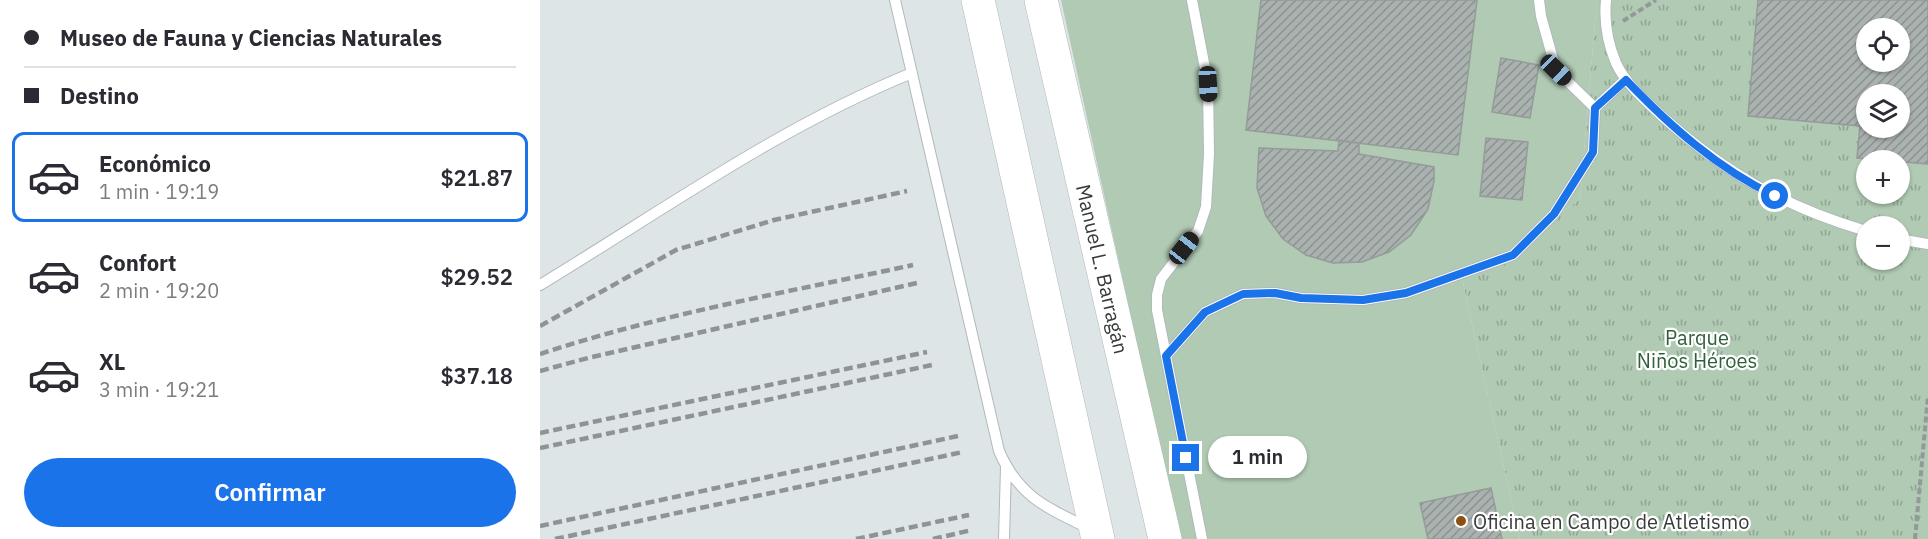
<!DOCTYPE html>
<html lang="es">
<meta charset="utf-8">
<style>
:root{--surface:#fff;--page:#f7f7f7;--text:#2b2b33;--muted:#7c7c81;--line:#e1e1e2;--accent:#1a73e8}
body{margin:0;font-family:"IBM Plex Sans",sans-serif;background:var(--page);color:var(--text);height:100vh;display:flex;flex-direction:column;font-size:22px;white-space:nowrap}
*{box-sizing:border-box;margin:0}
p{font-size:20px;color:var(--muted)}
.icon{flex:none;width:33px;height:33px;fill:none;stroke:currentColor;stroke-width:2;stroke-linecap:round;stroke-linejoin:round}
.map{position:relative;flex:1;overflow:hidden}
.side{display:flex;flex-direction:column;background:var(--surface);width:540px}
.side>*{flex:none}
.guide{display:grid;align-content:center;height:132px;padding:0 24px;background:var(--surface)}
.tools{position:absolute;left:1316px;top:18px;display:grid;gap:12px}
.tools a{display:grid;place-items:center;width:54px;height:54px;border-radius:50%;background:var(--surface);box-shadow:0 2px 4px #0004;font-size:30px}
.end{position:absolute;width:27px;height:27px;margin:-14px;border:8px solid #1a73e8;background:#fff;box-shadow:0 0 0 3px #fff}
.from{border-radius:50%}
.bubble{position:absolute;height:42px;border-radius:21px;background:var(--surface);box-shadow:0 2px 4px #0004;font-size:20px;font-weight:600;line-height:42px;text-align:center}
.car{position:absolute;width:18px;height:36px;margin:-18px -9px;border-radius:8px;box-shadow:0 0 4px 2px #0007;background:linear-gradient(#222 24%,#8ab4d8 0 40%,#222 0 76%,#8ab4d8 0 86%,#222 0)}
.guide b{display:flex;align-items:center;gap:21px;height:57px;font-size:22px}
.guide b+b{border-top:2px solid var(--line)}
.guide i{width:15px;height:15px;background:var(--text)}
ul{padding:0;list-style:none}
li{display:flex;align-items:center;gap:18px;height:90px;margin:0 12px 9px;padding:0 12px;border:3px solid transparent;border-radius:12px}
li div{flex:1}
li b{display:block;font-size:22px}
li em{font-style:normal;font-weight:600}
li.on{border-color:var(--accent)}
li>.icon{width:54px;height:54px;stroke-width:1.5}
.cta{display:flex;gap:12px;margin-top:auto;padding:12px 24px}
.cta a{flex:1;height:69px;border-radius:36px;background:var(--accent);color:#fff;font-size:24px;font-weight:600;line-height:69px;text-align:center}
main{display:flex;flex:1;min-height:0}
.map>svg:first-child{display:block}
</style>
<main>
<section class="side">
<div class="guide">
<b><i class="from"></i>Museo de Fauna y Ciencias Naturales</b>
<b><i></i>Destino</b>
</div>
<ul>
<li class="on"><svg class="icon" aria-label="car" viewBox="0 0 24 24"><path d="M5 17H2v-5l4-1 3-4h7l3 4 3 1v5h-3M9 17h6M6 11h13"/><circle cx="7" cy="17" r="2"/><circle cx="17" cy="17" r="2"/></svg><div><b>Económico</b><p>1 min · 19:19</p></div><em>$21.87</em></li>
<li><svg class="icon" aria-label="car" viewBox="0 0 24 24"><path d="M5 17H2v-5l4-1 3-4h7l3 4 3 1v5h-3M9 17h6M6 11h13"/><circle cx="7" cy="17" r="2"/><circle cx="17" cy="17" r="2"/></svg><div><b>Confort</b><p>2 min · 19:20</p></div><em>$29.52</em></li>
<li><svg class="icon" aria-label="car" viewBox="0 0 24 24"><path d="M5 17H2v-5l4-1 3-4h7l3 4 3 1v5h-3M9 17h6M6 11h13"/><circle cx="7" cy="17" r="2"/><circle cx="17" cy="17" r="2"/></svg><div><b>XL</b><p>3 min · 19:21</p></div><em>$37.18</em></li>
</ul>
<div class="cta"><a>Confirmar</a></div>
</section>
<div class="map">
<svg width="1388" height="539" viewBox="0 0 1388 539">
<defs>
<pattern id="grass-tufts" width="24" height="20" patternUnits="userSpaceOnUse" patternTransform="scale(1.5)"><rect width="24" height="20" fill="#b0cab3"/><path d="M3 7l-1-3M5 7V3M7 7l1-3M15 17l-1-3M17 17v-4M19 17l1-3" fill="none" stroke="#90a593"/></pattern>
<pattern id="building-hatch" width="6" height="6" patternUnits="userSpaceOnUse" patternTransform="scale(1.5)"><rect width="6" height="6" fill="#aab2b0"/><path d="M-1 1l2-2M0 6l6-6M5 7l2-2" fill="none" stroke="#8b9290"/></pattern>
</defs>
<rect width="100%" height="100%" fill="#dde5e6"/>
<!-- grass -->
<path fill="url(#grass-tufts)" fill-rule="evenodd" d="M1057 0H1388V539H980L923 283 1040 199ZM1326 28H1359V62H1326ZM1326 94H1359V128H1326ZM1326 160H1359V194H1326ZM1326 226H1359V260H1326Z"/>
<!-- pitch -->
<path fill="#b0cab3" d="M521 0H1057L1040 199 923 283 980 539H640Z"/>
<!-- building -->
<path fill="url(#building-hatch)" stroke="#949b99" stroke-width="1.5" fill-rule="evenodd" d="M721 0H937L918 155 706 130Z
M1218 0H1388V164L1317 158 1320 126 1208 116ZM1326 28H1359V62H1326ZM1326 94H1359V128H1326Z
M961 58 999 65 990 118 952 112Z
M946 138 988 142 982 200 940 196Z
M799 140 819 143V154L894 167V181L888 209 871 235 849 252 822 262 793 263 766 255 743 239 726 216 717 188 719 148 798 151Z
M951 488 962 539H888L880 503Z"/>
<g fill="none" stroke-linecap="round" stroke-linejoin="round">
<!-- service casing -->
<g stroke="#b1b9ba" stroke-width="12">
<path id="service" d="M355 0 459 451C479 497 506 507 548 528
M652 0 668 84 669 154 666 207 658 231 621 279 617 295V310L662 539
M1066 0C1064 21 1068 44 1076 63 1086 85 1107 102 1124 118 1187 174 1245 207 1326 231
M1055 108 1086 79
M1359 239 1388 244
M0 285C122 211 239 127 372 73
M626 356 665 312 703 294 735 293 761 298 823 300 866 293 973 255 1014 214 1053 152 1055 108 1016 70 1001 16 999 0
M464 539 466 467"/>
</g>
<!-- trunk casing -->
<g stroke="#b1b9ba" stroke-width="34">
<g id="trunk">
<path d="M438 0 558 539"/>
<path id="s1" d="M501 0 625 539"/>
</g>
</g>
<!-- path -->
<path stroke="#939899" stroke-width="4" stroke-dasharray="6 3" stroke-linecap="butt" d="M1083 21 1116 0
M1375 539 1388 396"/>
<!-- service -->
<use href="#service" stroke="#fff" stroke-width="10"/>
<!-- trunk -->
<use href="#trunk" stroke="#fff" stroke-width="33"/>
<!-- rail -->
<path stroke="#8e9394" stroke-width="4.5" stroke-dasharray="9 4.5" stroke-linecap="butt" d="M0 326 136 250 234 220 367 191
M0 354C121 314 248 292 373 265
M0 371 48 358 377 283
M0 433 387 352
M0 448 392 365
M0 526 418 436
M15 539 423 452
M316 539 429 515
M393 539 432 530"/>
</g>
<g fill="none" stroke-linecap="round" stroke-linejoin="round">
<!-- route -->
<path stroke="#1a73e8" stroke-width="8" d="M646 458 626 356 665 312 703 294 735 293 761 298 823 300 866 293 973 255 1014 214 1053 152 1055 108 1086 80C1130 126 1177 168 1235 196"/>
</g>
<!-- markers -->
<circle fill="#8c5010" stroke="#fff" stroke-width="2" cx="921" cy="521" r="6"/>
<g text-anchor="middle" dominant-baseline="central" stroke-width="4.5" stroke-linejoin="round" paint-order="stroke">
<!-- street labels -->
<g font-size="20" fill="#383b3b" stroke="#fff">
<text stroke="none"><textPath href="#s1" startOffset="276">Manuel L. Barragán</textPath></text>
</g>
<!-- park labels -->
<g font-size="20" fill="#2f6039" stroke="#fff">
<text x="1157" y="337">Parque<tspan x="1157" dy="23">Niños Héroes</tspan></text>
</g>
<!-- poi labels -->
<g font-size="20" fill="#383b3b" stroke="#fff" text-anchor="start">
<text x="933" y="521">Oficina en Campo de Atletismo</text>
</g>
</g>
</svg>
<div class="tools">
<a><svg class="icon" aria-label="locate" viewBox="0 0 24 24"><circle cx="12" cy="12" r="6"/><path d="M12 2v4M12 18v4M2 12h4M18 12h4"/></svg></a>
<a><svg class="icon" aria-label="layers" viewBox="0 0 24 24"><path d="M12 4l9 5-9 5-9-5zM3 14l9 5 9-5"/></svg></a>
<a>+</a>
<a>−</a>
</div>
<i class="end from" style="left:1235px;top:196px"></i>
<i class="end" style="left:646px;top:458px"></i>
<div class="bubble" style="left:668px;top:436px;width:99px">1 min</div>
<i class="car" style="left:1016px;top:70px;rotate:134deg"></i>
<i class="car" style="left:668px;top:84px;rotate:177deg"></i>
<i class="car" style="left:644px;top:248px;rotate:38deg"></i>
</div>
</main>
